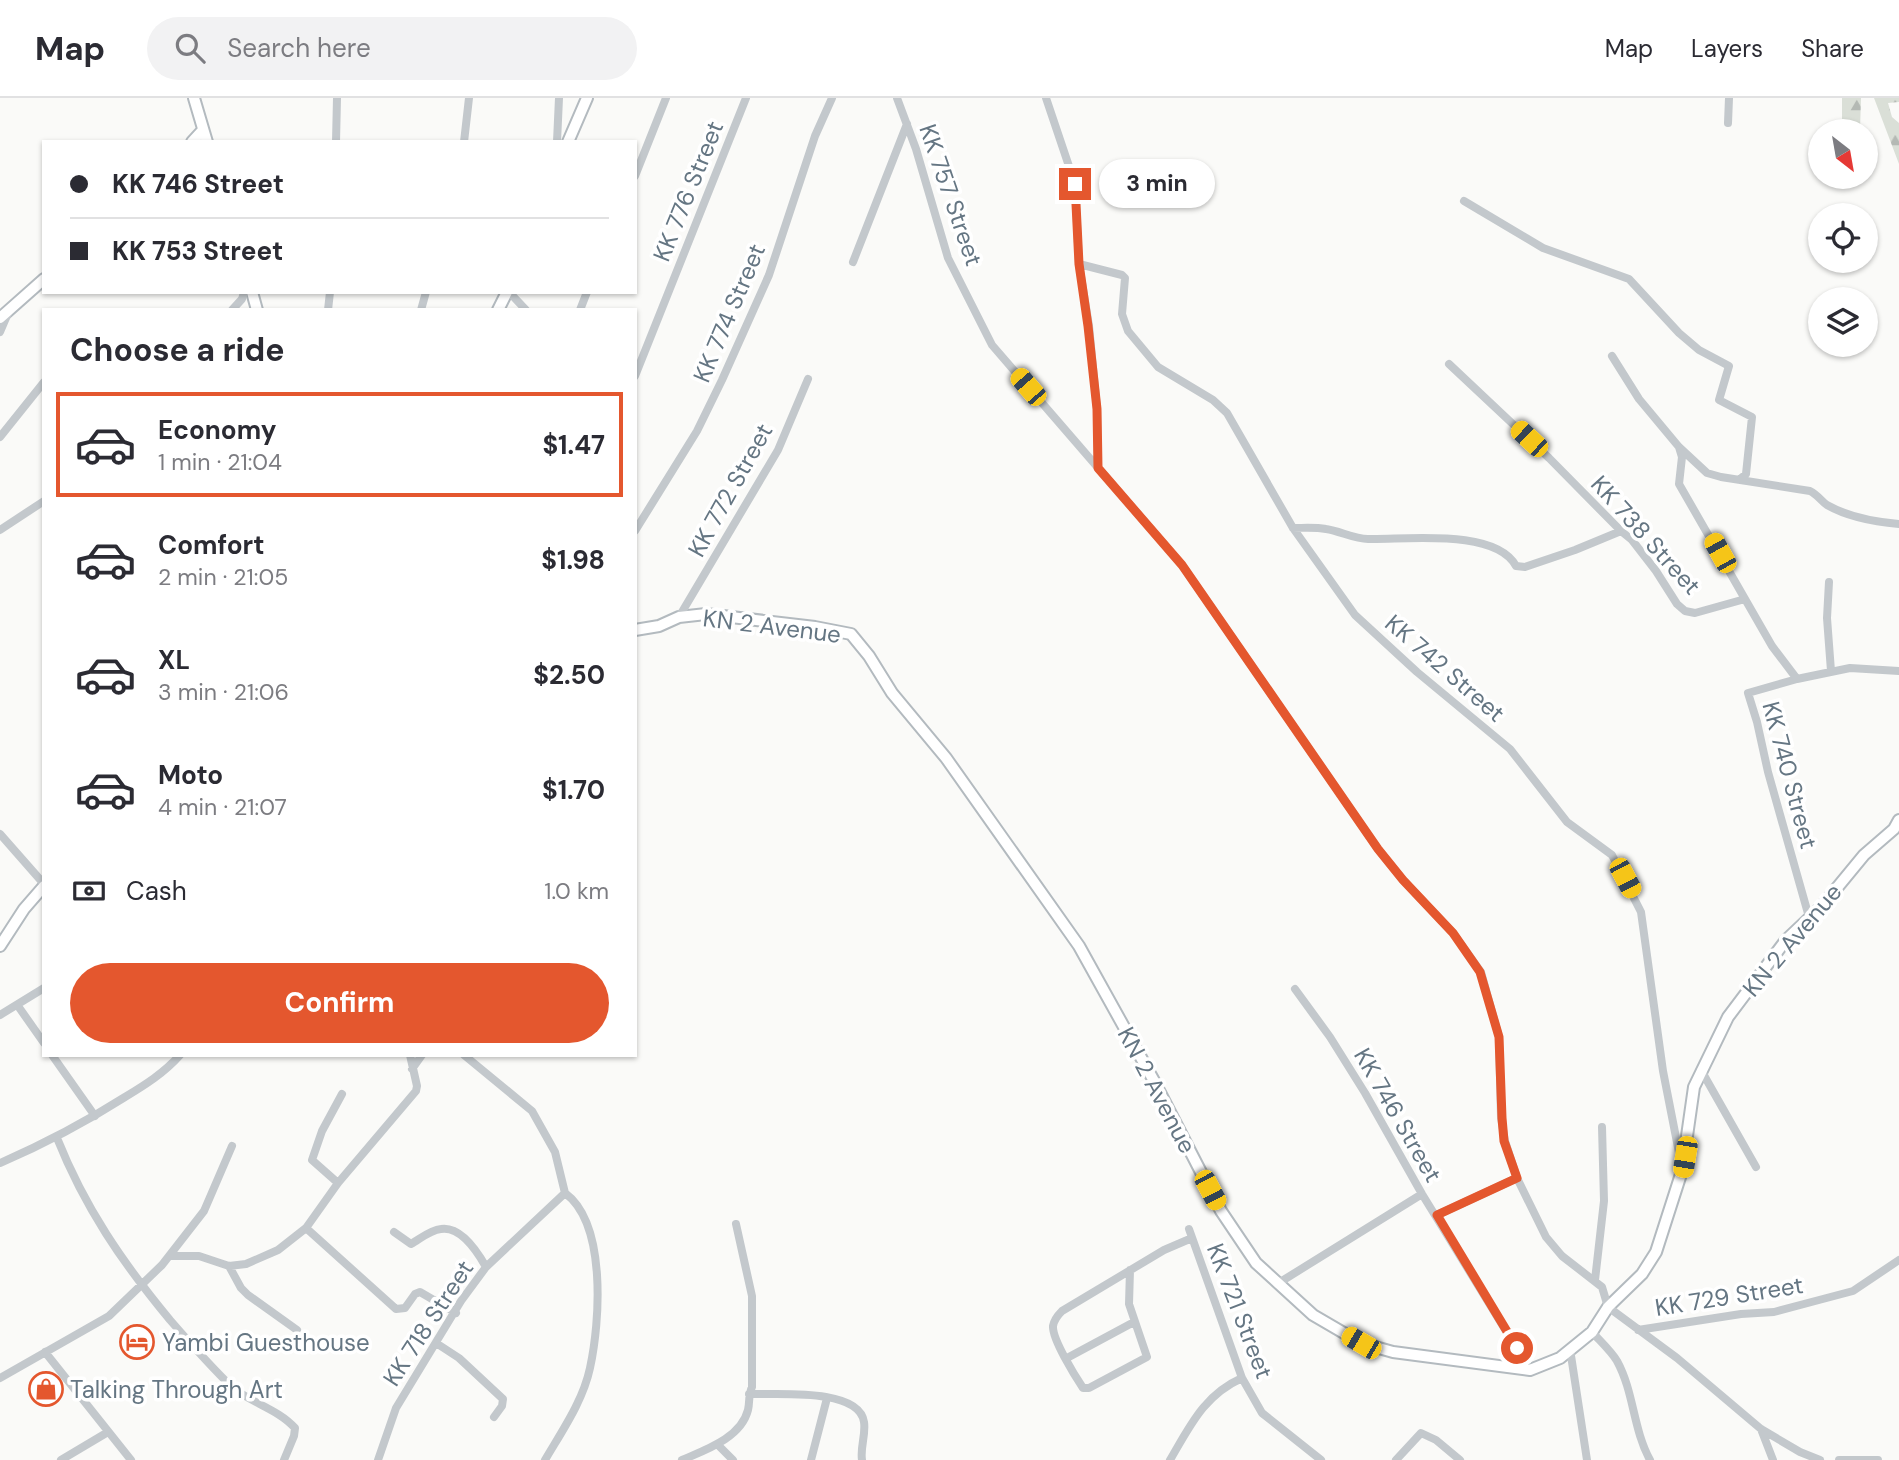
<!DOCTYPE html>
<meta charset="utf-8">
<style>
:root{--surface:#fff;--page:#f2f2f3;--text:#2b2b33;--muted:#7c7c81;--line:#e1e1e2;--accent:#e4572e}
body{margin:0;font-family:"DM Sans",sans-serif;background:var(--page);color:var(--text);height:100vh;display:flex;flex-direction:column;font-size:26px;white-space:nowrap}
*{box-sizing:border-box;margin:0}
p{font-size:23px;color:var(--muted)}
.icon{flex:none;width:38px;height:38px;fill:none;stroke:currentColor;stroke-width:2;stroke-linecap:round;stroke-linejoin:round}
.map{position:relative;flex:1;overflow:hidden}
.details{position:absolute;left:42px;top:210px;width:595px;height:749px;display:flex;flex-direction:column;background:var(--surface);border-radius:0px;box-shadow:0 2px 5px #0004}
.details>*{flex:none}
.top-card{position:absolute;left:42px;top:42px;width:595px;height:154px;border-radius:0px;box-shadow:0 2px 5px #0004;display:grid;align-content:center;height:154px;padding:0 28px;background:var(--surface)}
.needle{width:46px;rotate:149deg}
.tools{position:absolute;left:1808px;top:21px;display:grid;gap:14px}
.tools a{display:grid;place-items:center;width:70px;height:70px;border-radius:50%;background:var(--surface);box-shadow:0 2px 5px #0004;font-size:35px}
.end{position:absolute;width:32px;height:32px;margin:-16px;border:9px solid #e4572e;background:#fff;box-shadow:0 0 0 4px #fff}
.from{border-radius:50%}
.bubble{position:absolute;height:49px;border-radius:24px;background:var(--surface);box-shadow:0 2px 5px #0004;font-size:23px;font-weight:700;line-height:49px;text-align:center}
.car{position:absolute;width:21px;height:42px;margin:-21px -10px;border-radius:9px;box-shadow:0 0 5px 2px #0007;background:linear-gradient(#f5c518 24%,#345 0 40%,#f5c518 0 76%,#345 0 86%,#f5c518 0)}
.top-card b{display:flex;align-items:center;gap:24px;height:66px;font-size:26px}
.top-card b+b{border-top:2px solid var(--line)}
.top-card i{width:18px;height:18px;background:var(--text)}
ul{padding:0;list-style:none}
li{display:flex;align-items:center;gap:21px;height:105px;margin:0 14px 10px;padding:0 14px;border:4px solid transparent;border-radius:0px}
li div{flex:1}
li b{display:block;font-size:26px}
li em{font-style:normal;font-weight:700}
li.current{border-color:var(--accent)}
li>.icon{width:63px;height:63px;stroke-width:1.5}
h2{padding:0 28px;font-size:32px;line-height:84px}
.pay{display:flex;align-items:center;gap:18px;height:77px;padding:0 28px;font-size:26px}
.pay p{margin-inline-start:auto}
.action{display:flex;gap:14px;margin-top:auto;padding:14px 28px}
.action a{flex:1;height:80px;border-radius:42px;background:var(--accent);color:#fff;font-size:28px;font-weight:700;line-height:80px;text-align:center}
header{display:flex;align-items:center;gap:42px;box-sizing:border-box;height:98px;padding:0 35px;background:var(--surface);border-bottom:2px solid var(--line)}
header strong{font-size:33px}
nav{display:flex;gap:38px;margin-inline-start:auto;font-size:24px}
.search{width:490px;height:63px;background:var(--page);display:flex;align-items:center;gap:18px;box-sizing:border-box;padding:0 24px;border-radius:38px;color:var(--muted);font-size:26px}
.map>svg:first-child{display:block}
</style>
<header>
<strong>Map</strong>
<div class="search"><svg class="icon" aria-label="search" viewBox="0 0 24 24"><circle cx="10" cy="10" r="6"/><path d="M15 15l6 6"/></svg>Search here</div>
<nav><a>Map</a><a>Layers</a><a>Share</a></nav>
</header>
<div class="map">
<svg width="1899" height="1362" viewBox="0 0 1899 1362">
<defs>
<pattern id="forest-firs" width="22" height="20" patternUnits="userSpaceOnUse" patternTransform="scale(1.75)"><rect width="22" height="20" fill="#dadfd7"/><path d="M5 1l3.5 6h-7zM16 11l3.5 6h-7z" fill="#b4b9b4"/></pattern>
</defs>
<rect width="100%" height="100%" fill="#fafaf8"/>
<!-- forest -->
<path fill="url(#forest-firs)" d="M1842 0H1861L1860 33H1842Z
M1874 0H1899V4L1888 5 1892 19 1899 25V66Z"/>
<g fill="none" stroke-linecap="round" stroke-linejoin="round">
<!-- secondary casing -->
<g stroke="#b3babf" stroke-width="14">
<path id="secondary" d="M194 0 207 44
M192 44 203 32
M568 44 587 0
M252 194 257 212
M498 212 507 194
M0 220 44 181
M635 532 659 528 679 519 706 516 815 529 851 536 869 558 892 595 946 660 1079 848 1154 983 1221 1113 1256 1165 1313 1217 1361 1245 1393 1254 1530 1272 1560 1260 1592 1234 1608 1209 1642 1176 1656 1154 1682 1073 1694 989 1728 919 1786 842 1822 808 1864 757 1894 731 1899 722
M0 848 24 811 44 788"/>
</g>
<!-- street -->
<path stroke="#c3c8cc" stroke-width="8" d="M897 0 916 51 948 160 992 247 1182 467 1378 751 1403 782 1453 835 1481 874 1499 939 1501 1020 1505 1043 1517 1080 1546 1139 1562 1158 1602 1189 1608 1209 1677 1260 1761 1331 1800 1354 1820 1362
M1046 0 1075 86 1079 166 1089 228 1097 311 1098 370
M1728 25 1729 0
M336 44 337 0
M464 44 469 0
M557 44 559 0
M635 78 666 0
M1464 103 1543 150 1629 181 1679 235 1699 252 1729 268 1719 302 1752 319 1746 376 1740 381
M853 164 907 26
M1079 166 1122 177 1125 180 1122 216 1128 233 1158 269 1213 302 1227 315 1293 430 1355 517 1417 574 1510 651 1567 724 1612 757 1641 814 1663 973 1681 1065
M509 194 526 212
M232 212 242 201 244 194
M328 212 330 194
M421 212 426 194
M580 212 587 194
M0 234 9 213
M1612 258 1639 301 1679 349 1707 375 1721 379 1810 393C1818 397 1821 403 1827 407 1848 419 1876 424 1899 426
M1449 266 1549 360 1621 433 1632 442 1656 473 1677 506 1685 513 1695 515 1745 501
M635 278 746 0
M0 339 44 284
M1679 349 1682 359 1679 386 1772 548 1797 581 1850 570 1899 573
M1293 430C1304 430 1315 429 1326 431 1340 433 1354 441 1368 441 1406 442 1495 430 1516 468L1525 469 1575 452 1621 433
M0 432 44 403
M635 433 697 333 722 282 769 177 815 38 832 0
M1829 484 1827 520 1831 573
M679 519 778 352 808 281
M1797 581 1748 595 1757 624 1768 674 1809 819
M0 736 44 786
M1295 891 1330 939 1365 995 1422 1096 1530 1272
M18 908 44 945
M0 917 44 890
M52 957 95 1018
M464 957 532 1013 555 1054 565 1095
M412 971 422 957
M1701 972 1756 1069
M57 1040C85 1110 122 1164 170 1222 190 1245 210 1268 232 1289 251 1305 278 1311 295 1330L294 1338 284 1362
M0 1065C44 1046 84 1025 125 999 145 987 164 975 180 957
M338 1085 312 1062 322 1033 342 996
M1437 1117 1517 1080
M306 1130 396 1211 405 1210 415 1196 420 1194 456 1215
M1189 1131 1242 1280 1262 1315 1321 1362
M394 1134 411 1146C420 1141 430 1132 441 1131 461 1128 477 1153 486 1169
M171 1158H199L229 1168 246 1166 278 1152 306 1130 338 1085 416 993 417 988 410 957
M229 1168 241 1190 248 1197 297 1232
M1130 1172 1129 1206 1147 1259 1089 1290H1083C1075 1278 1052 1241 1053 1228 1054 1222 1058 1217 1062 1213L1164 1152 1192 1140
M1595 1182 1604 1103 1602 1029
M1277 1186 1422 1096
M1638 1232 1741 1216 1774 1214 1819 1202 1853 1193 1899 1162
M1592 1234C1600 1243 1611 1253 1617 1263 1634 1294 1633 1331 1650 1362
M436 1245 459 1260 503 1301 502 1308 494 1319
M1570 1251 1587 1362
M45 1254 131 1362
M1067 1260 1134 1224
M0 1280 109 1218 162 1167 204 1113 232 1048
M749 1296C774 1297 859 1289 864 1324 866 1337 860 1349 862 1362
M1761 1331 1773 1362
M718 1347 733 1362
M61 1362 108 1334
M378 1362 396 1310 461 1203 486 1169 565 1095
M545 1362C562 1333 583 1303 590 1270 600 1224 607 1126 565 1095
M682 1362C705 1352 741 1340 748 1312 750 1304 748 1297 752 1289V1198L736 1126
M811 1362 826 1304
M1170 1362C1190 1328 1204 1297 1242 1280
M1396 1362 1421 1335 1436 1342 1460 1362
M1839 1362H1878"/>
<!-- secondary -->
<use href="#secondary" stroke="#fff" stroke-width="10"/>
</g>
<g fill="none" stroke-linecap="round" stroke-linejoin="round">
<!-- route -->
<path stroke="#e4572e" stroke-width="9" d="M1075 86 1079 166 1088 228 1097 311 1098 370 1182 467 1378 751 1403 782 1453 835 1480 874 1499 939 1502 1020 1504 1043 1517 1080 1437 1117 1517 1250"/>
</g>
<!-- icons -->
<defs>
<g id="hotel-ring" transform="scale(1.75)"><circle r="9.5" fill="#fff" stroke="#e4572e" stroke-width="1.5"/><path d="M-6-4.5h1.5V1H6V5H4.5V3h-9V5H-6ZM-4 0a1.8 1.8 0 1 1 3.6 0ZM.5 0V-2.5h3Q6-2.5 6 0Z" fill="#e4572e"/></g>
<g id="shop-ring" transform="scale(1.75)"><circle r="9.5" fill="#fff" stroke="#e4572e" stroke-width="1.5"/><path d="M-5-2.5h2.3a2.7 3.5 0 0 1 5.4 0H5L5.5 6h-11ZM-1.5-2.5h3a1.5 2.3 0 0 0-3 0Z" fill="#e4572e"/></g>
</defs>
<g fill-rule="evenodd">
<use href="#hotel-ring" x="137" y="1244"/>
<use href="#shop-ring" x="46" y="1291"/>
</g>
<g text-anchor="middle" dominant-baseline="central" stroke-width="7" stroke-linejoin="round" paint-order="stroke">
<!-- street labels -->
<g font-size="24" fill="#657683" stroke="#fff">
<text transform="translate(688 93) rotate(-68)">KK 776 Street</text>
<text transform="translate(951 97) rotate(71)">KK 757 Street</text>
<text transform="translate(729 215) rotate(-67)">KK 774 Street</text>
<text transform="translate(730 392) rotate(-61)">KK 772 Street</text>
<text transform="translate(1646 437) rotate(48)">KK 738 Street</text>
<text transform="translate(772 528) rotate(7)">KN 2 Avenue</text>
<text transform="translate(1445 570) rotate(41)">KK 742 Street</text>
<text transform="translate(1790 677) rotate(75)">KK 740 Street</text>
<text transform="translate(1792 842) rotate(-50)">KN 2 Avenue</text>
<text transform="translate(1157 992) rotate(62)">KN 2 Avenue</text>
<text transform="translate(1398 1017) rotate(60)">KK 746 Street</text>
<text transform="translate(1729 1198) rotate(-9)">KK 729 Street</text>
<text transform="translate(1240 1213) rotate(69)">KK 721 Street</text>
<text transform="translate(428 1225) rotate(-57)">KK 718 Street</text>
</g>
<!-- poi labels -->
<g font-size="24" fill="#657683" stroke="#fff" text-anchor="start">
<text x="162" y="1244">Yambi Guesthouse</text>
<text x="70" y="1291">Talking Through Art</text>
</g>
</g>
</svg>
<div class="tools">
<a><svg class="needle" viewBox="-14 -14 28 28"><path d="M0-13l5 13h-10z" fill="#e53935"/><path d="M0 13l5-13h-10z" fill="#7c7c81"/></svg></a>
<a><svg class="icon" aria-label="locate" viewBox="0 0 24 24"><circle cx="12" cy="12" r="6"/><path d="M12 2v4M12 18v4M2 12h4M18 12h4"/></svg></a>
<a><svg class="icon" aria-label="layers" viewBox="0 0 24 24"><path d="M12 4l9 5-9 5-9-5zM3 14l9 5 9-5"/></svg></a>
</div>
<i class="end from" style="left:1517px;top:1250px"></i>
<i class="end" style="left:1075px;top:86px"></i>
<div class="bubble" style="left:1099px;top:61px;width:116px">3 min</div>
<i class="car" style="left:1028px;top:289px;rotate:319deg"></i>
<i class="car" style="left:1529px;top:341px;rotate:313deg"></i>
<i class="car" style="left:1720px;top:455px;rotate:331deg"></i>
<i class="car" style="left:1625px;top:780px;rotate:152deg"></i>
<i class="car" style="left:1685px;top:1059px;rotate:189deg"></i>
<i class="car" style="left:1210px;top:1092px;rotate:152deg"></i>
<i class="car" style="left:1361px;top:1245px;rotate:300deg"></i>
<div class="top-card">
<b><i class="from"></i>KK 746 Street</b>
<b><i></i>KK 753 Street</b>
</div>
<section class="details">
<h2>Choose a ride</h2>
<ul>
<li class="current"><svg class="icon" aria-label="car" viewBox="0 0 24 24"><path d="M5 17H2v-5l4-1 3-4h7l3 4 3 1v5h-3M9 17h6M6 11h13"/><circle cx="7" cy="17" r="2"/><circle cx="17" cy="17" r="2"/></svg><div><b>Economy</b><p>1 min · 21:04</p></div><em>$1.47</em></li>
<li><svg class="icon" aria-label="car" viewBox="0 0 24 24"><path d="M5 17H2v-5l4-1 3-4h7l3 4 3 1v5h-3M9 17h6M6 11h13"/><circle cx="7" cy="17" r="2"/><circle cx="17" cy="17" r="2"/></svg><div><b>Comfort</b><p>2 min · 21:05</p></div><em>$1.98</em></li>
<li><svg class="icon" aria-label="car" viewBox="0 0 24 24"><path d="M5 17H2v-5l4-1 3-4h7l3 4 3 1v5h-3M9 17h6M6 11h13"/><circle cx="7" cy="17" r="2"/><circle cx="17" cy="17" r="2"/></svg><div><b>XL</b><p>3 min · 21:06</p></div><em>$2.50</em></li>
<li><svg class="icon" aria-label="car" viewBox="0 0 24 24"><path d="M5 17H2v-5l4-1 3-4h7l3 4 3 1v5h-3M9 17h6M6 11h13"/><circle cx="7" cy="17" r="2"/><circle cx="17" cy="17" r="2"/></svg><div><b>Moto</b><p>4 min · 21:07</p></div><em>$1.70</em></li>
</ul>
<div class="pay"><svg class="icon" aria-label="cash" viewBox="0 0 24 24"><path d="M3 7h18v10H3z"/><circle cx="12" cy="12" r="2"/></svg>Cash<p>1.0 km</p></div>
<div class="action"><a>Confirm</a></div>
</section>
</div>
